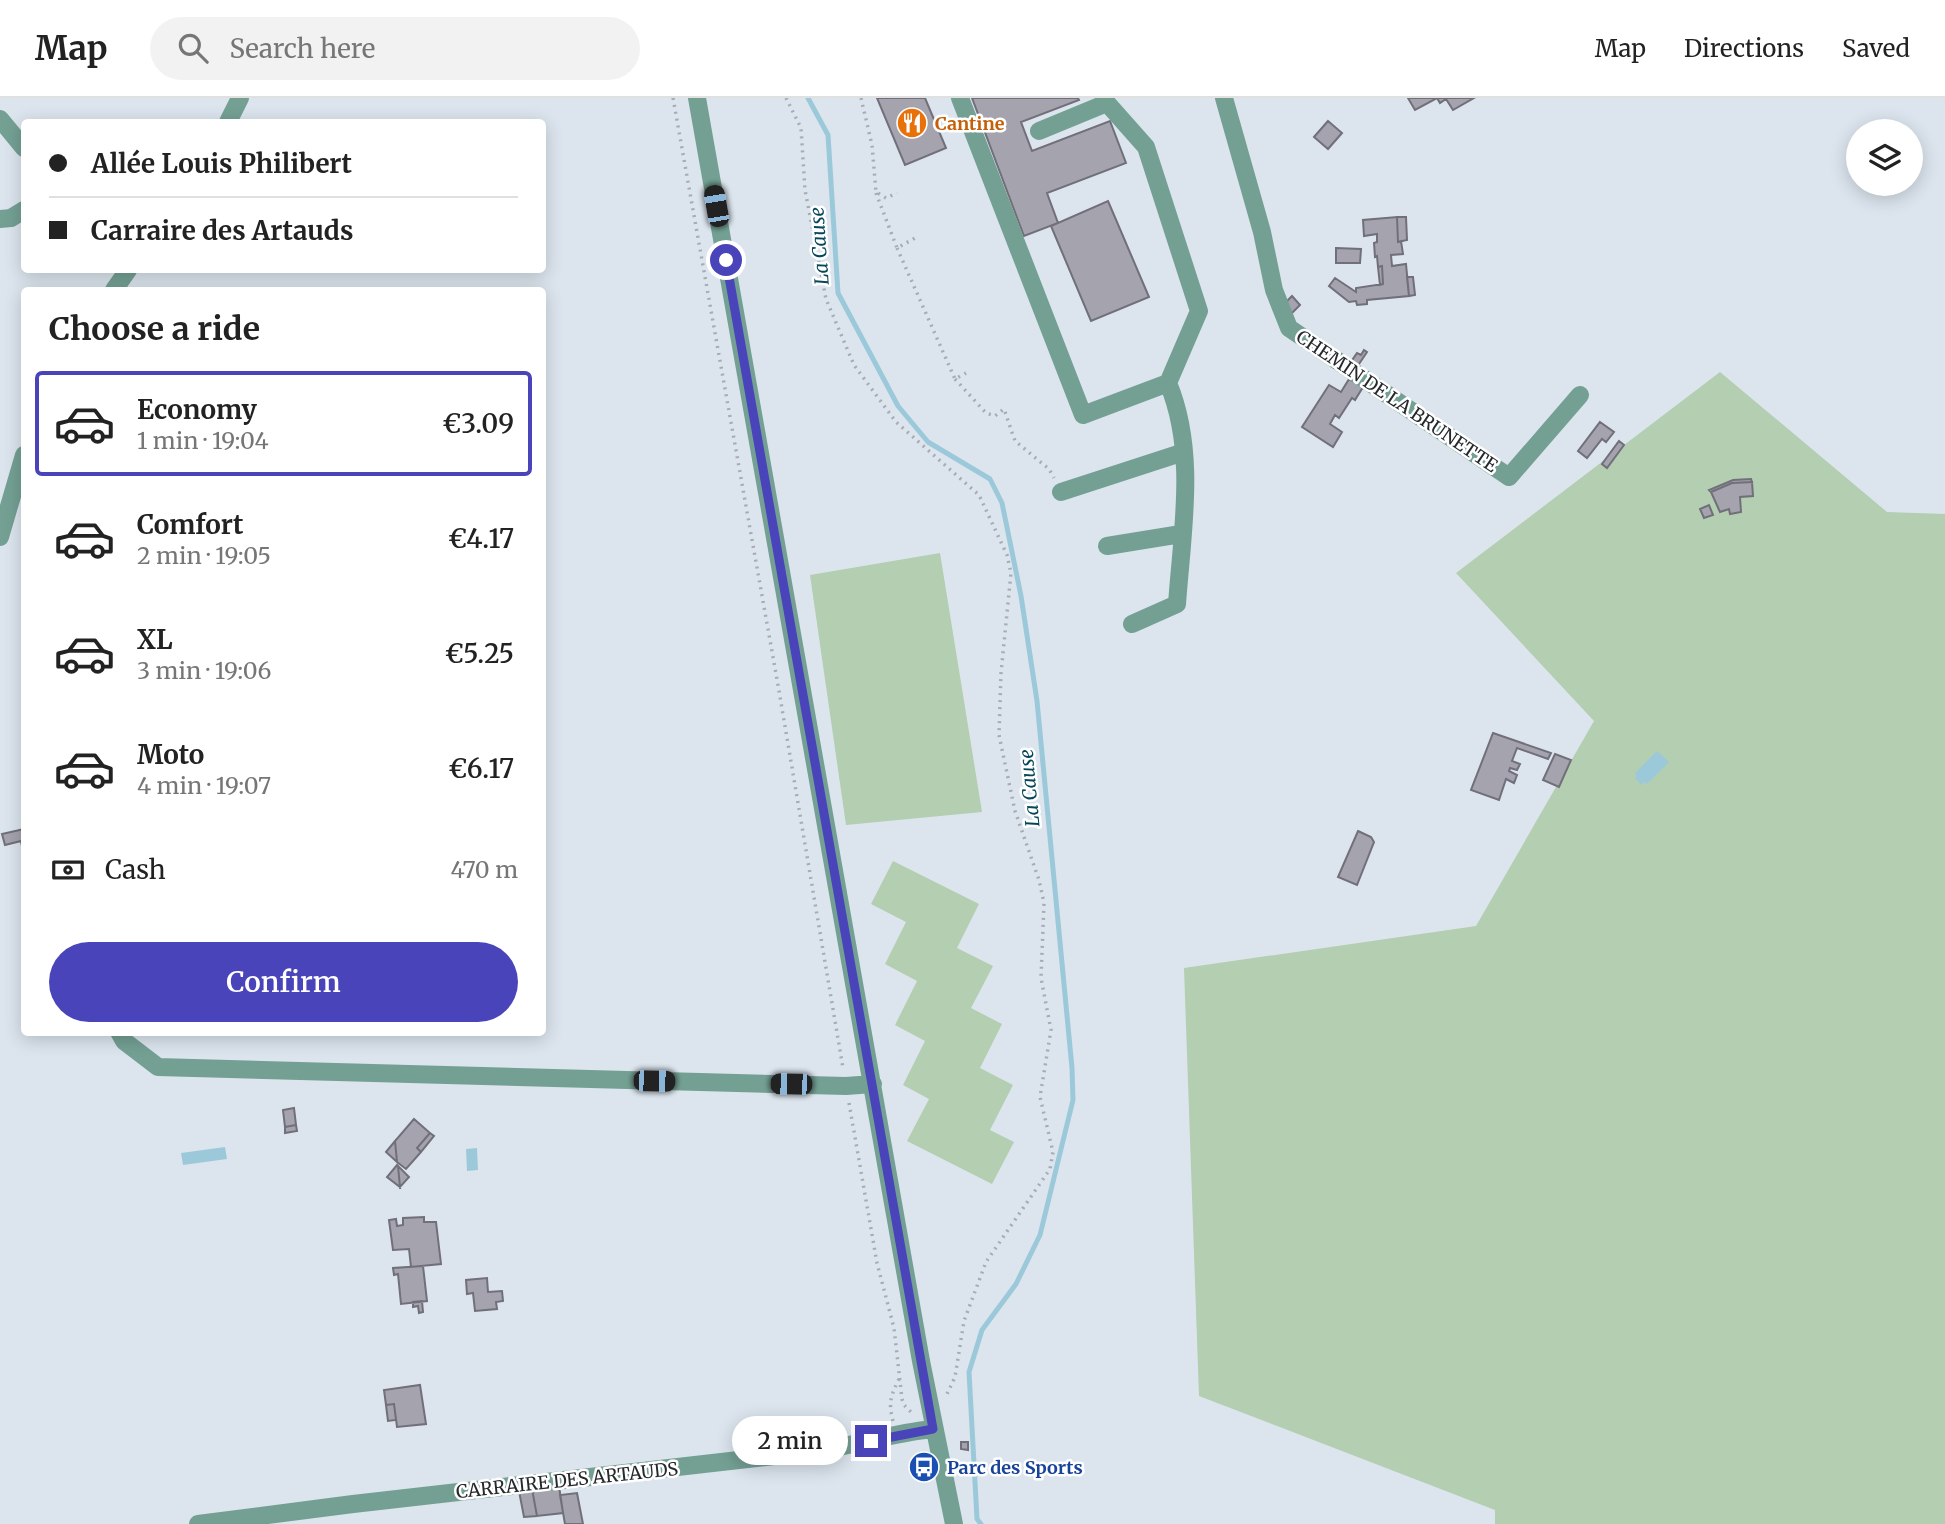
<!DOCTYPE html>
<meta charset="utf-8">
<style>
:root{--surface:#fff;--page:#f2f2f2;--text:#222;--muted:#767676;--line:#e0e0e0;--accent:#4a44ba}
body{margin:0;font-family:Merriweather,serif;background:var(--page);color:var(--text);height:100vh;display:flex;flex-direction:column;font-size:26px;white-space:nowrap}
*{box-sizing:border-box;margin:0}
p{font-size:23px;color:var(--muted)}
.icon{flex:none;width:38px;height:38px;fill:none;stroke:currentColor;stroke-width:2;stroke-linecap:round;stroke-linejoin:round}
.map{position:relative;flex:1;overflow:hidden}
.details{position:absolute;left:21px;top:189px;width:525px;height:749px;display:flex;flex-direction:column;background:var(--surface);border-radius:7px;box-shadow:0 4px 18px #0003}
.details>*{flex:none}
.hud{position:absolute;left:21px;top:21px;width:525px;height:154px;border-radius:7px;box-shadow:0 4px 18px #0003;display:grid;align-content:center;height:154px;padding:0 28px;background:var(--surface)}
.buttons{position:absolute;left:1846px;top:21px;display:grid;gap:14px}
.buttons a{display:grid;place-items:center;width:77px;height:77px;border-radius:50%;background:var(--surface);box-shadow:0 4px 18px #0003;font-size:35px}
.end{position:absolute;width:32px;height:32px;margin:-16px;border:9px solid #4a44ba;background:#fff;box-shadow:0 0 0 4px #fff}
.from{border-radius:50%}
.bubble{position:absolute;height:49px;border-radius:24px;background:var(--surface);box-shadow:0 4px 18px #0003;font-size:23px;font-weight:600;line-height:49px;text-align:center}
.car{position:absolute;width:21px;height:42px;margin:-21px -10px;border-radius:9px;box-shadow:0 0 5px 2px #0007;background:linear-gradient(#222 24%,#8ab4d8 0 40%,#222 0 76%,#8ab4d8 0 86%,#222 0)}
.hud b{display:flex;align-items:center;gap:24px;height:66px;font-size:26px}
.hud b+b{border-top:2px solid var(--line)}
.hud i{width:18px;height:18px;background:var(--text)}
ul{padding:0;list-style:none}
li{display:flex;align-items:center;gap:21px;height:105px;margin:0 14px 10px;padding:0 14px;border:4px solid transparent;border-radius:7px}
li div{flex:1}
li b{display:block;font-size:26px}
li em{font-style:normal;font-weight:600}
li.selected{border-color:var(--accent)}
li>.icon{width:63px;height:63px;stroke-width:1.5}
h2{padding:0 28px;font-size:32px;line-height:84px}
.pay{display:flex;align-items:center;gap:18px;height:77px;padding:0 28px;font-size:26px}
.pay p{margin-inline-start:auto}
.button{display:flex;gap:14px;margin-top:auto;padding:14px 28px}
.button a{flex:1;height:80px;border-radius:42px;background:var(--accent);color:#fff;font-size:28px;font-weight:600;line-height:80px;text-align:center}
header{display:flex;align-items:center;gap:42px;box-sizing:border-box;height:98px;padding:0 35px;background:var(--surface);border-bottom:2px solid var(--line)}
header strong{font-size:33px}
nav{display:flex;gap:38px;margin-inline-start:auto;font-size:24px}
.search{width:490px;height:63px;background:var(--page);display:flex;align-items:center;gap:18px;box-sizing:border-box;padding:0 24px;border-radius:38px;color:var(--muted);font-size:26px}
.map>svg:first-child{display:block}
</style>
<header>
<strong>Map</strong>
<div class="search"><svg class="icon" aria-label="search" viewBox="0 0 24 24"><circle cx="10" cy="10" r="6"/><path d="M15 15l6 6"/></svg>Search here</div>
<nav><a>Map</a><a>Directions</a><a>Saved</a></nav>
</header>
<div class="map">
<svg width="1945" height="1426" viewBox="0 0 1945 1426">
<rect width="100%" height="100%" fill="#dce5ee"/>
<!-- green -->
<path fill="#b3ceb1" d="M1720 274 1887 414 1945 416V1426H1495V1412L1199 1298 1184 870 1476 828 1594 623 1456 475Z
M940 455 982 714 846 727 810 477Z
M893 763 979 806 957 850 993 868 971 910 1002 926 980 970 1013 987 990 1032 1014 1044 992 1086 907 1043 929 1001 903 987 925 943 895 927 917 883 885 866 906 824 871 806Z"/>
<!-- water -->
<path fill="#9cc9da" d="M1657 653 1669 664 1647 686 1644 684 1641 687 1635 680 1637 678 1635 675Z
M225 1049 227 1061 183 1067 181 1055Z
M477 1050 478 1072 467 1073 466 1051Z"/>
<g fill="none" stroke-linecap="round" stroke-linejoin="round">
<!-- stream -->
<path stroke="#9cc9da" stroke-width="5" d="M808 0 828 37 838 195 898 308 928 344 990 381 1002 405 1021 498 1037 603 1072 970 1073 1002 1040 1137 1016 1186 982 1232 969 1274 977 1421 981 1426"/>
</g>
<!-- building -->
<path fill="#a5a4ae" stroke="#716f79" stroke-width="2" d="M877 0H925L946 50 905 67Z
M972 0H1078L1079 2 1021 24 1032 53 1110 23 1126 65 1047 95 1058 125 1024 138Z
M1408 0H1437L1415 12Z
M1437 0H1474L1453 12 1446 1 1440 5Z
M1328 23 1342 35 1328 51 1314 39Z
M1108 103 1149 199 1091 223 1051 128Z
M1397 119H1406L1407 142 1398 144Z
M1397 119 1398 144 1401 143 1403 156 1391 157 1392 168 1406 166 1409 198 1367 202V206L1357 207 1356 203 1349 204 1329 188 1335 180 1356 194V190L1383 186 1382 168 1378 169 1377 158 1375 159 1374 145 1377 144V136L1364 138 1363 122Z
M1336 150 1361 151 1360 165H1336Z
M1382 168 1383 186 1380 187 1378 169Z
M1407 179H1413L1415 197 1409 198Z
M1292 198 1300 207 1291 216 1283 207Z
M1364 252 1367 254 1355 272 1348 268 1357 255 1361 257Z
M1349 281 1363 289 1355 302 1352 300 1339 320 1335 317 1330 326 1342 334 1333 349 1302 329 1329 287 1341 294Z
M1600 324 1614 334 1606 344 1602 341 1587 360 1578 353Z
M1619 343 1624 347 1607 370 1602 366Z
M1751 381 1752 384 1732 385 1711 394 1709 392 1733 382Z
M1752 384 1753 398 1740 399 1741 414 1730 416 1729 411 1720 414 1711 394 1732 385Z
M1709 407 1713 417 1704 420 1700 411Z
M1493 635 1551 655 1548 661 1517 650 1512 663 1520 666 1517 672 1510 670 1509 673 1517 677 1514 685 1506 681 1499 702 1471 692Z
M1555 656 1571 662 1559 689 1543 682Z
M24 731V758L21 743 5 747 2 736Z
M1358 733 1371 739 1374 744 1357 787 1338 779Z
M294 1010 296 1027 285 1029 283 1012Z
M414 1021 430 1035 417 1050 421 1054 406 1071 397 1064 395 1043Z
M296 1027 297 1033 285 1035V1029Z
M430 1035 434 1038 421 1054 417 1050Z
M395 1043 397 1064 386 1054Z
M397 1067 398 1068 400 1089 387 1079Z
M398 1068 409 1079 400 1089Z
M424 1119V1124H436L441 1166 411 1169 409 1151 393 1152 389 1122 396 1121 397 1128 403 1127V1120Z
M423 1168 427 1203 401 1206 398 1176 394 1177 393 1170Z
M487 1180 488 1194 502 1193 503 1203 496 1204 497 1211 475 1213 473 1195 467 1196 466 1182Z
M422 1203 423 1214 419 1215 418 1208 413 1209V1204Z
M420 1287 426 1326 397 1329 394 1306 386 1307 384 1292Z
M394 1306 396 1322 388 1323 386 1307Z
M961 1344H968V1352L961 1351Z
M559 1388 563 1415 537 1418 532 1391Z
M532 1391 537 1418 524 1419 519 1393Z
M577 1395 583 1426H565L560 1397Z"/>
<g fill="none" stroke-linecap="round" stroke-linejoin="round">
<!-- path -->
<path stroke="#a5acb4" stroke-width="3.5" stroke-dasharray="2 5" stroke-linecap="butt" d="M673 0 778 587 843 970
M786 0 801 30 805 92 826 201 854 267 896 324 979 397 1007 457 1011 475 1001 575 999 637 1015 713 1039 782 1044 805 1041 880 1051 932 1040 999 1053 1054 1050 1071 986 1164 964 1223 955 1279 946 1298
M861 0 872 47 876 94 886 100 897 95
M876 95 897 150 915 140
M897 150 955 281 966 275
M955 281 986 315 995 318 1004 311 1015 343 1049 371 1054 380
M849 1005 877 1165 894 1230 902 1301 904 1307 914 1317
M893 1323C888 1305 891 1297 899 1281"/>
<!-- minor -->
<path stroke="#74a094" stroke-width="18" d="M697 0 921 1263 954 1426
M960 0 1083 317 1168 285
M1224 0 1262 134 1274 192 1289 230 1509 379 1580 297
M1107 5 1146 49 1199 213 1168 285C1197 354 1182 434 1177 506L1132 526
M0 21 24 50
M228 24 240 0
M1039 33 1107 5 1104 0
M0 121 11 120 24 112
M114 192 128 172
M1061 394 1184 354
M0 439 24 357
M1107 448 1181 436
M119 934 124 943 158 969 846 988 873 986
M198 1426 353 1406 809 1354C851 1349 891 1335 933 1331"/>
</g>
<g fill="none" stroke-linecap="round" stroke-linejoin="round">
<!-- route -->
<path stroke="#4a44ba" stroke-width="9" d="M726 162 933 1331 871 1343"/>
</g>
<!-- icons -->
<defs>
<g id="restaurant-disc" transform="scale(1.575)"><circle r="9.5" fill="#e8710a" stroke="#fff"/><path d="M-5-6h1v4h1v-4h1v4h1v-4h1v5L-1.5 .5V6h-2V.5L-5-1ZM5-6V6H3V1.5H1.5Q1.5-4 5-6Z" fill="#fff"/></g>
<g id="bus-disc" transform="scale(1.575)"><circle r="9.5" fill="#1a4fb4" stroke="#fff"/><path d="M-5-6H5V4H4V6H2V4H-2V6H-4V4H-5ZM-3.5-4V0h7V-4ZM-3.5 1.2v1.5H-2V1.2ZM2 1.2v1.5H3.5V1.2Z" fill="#fff"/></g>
</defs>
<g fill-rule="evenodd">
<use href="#restaurant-disc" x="912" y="25"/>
<use href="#bus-disc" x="924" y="1369"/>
</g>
<g text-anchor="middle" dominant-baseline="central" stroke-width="5" stroke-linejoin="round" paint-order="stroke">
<!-- food labels -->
<g font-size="18" font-weight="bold" fill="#c56008" stroke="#fff" text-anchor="start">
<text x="935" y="25">Cantine</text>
</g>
<!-- street labels -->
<g font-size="18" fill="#26292c" stroke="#fff">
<text transform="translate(1397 303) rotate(34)">CHEMIN DE LA BRUNETTE</text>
<text transform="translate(567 1382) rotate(-6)">CARRAIRE DES ARTAUDS</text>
</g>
<!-- transit labels -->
<g font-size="18" font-weight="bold" fill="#164399" stroke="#fff" text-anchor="start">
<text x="947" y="1369">Parc des Sports</text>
</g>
<!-- water labels -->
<g font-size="19" font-style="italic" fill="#054659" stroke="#fff">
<text transform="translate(819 148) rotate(-94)">La Cause</text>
<text transform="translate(1029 690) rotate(-95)">La Cause</text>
</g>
</g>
</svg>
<div class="buttons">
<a><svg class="icon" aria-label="layers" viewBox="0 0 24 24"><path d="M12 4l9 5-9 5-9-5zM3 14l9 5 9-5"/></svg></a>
</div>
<i class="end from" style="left:726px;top:162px"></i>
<i class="end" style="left:871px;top:1343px"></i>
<div class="bubble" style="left:732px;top:1318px;width:116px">2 min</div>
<i class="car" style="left:716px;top:108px;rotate:350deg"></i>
<i class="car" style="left:654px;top:983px;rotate:91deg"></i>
<i class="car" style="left:791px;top:986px;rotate:271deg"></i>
<div class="hud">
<b><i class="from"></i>Allée Louis Philibert</b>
<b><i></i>Carraire des Artauds</b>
</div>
<section class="details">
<h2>Choose a ride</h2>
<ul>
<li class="selected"><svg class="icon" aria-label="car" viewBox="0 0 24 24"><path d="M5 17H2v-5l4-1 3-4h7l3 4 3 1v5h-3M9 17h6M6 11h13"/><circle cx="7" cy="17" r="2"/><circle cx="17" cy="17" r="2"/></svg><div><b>Economy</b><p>1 min · 19:04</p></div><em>€3.09</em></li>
<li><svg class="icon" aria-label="car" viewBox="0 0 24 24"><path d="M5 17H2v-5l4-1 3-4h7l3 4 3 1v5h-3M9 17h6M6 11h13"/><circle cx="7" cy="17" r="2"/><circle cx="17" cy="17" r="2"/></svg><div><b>Comfort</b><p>2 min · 19:05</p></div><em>€4.17</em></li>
<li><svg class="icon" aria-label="car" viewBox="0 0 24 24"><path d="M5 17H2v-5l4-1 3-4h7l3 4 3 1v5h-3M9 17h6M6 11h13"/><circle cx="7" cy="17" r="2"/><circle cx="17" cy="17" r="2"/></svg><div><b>XL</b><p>3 min · 19:06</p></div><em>€5.25</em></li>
<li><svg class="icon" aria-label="car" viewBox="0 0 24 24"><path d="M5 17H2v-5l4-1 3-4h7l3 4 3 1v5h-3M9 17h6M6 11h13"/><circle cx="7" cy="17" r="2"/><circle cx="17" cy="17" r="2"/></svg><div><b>Moto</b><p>4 min · 19:07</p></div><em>€6.17</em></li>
</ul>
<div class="pay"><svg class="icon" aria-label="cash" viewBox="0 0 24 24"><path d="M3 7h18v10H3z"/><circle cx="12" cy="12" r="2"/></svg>Cash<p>470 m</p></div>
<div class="button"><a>Confirm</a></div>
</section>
</div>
